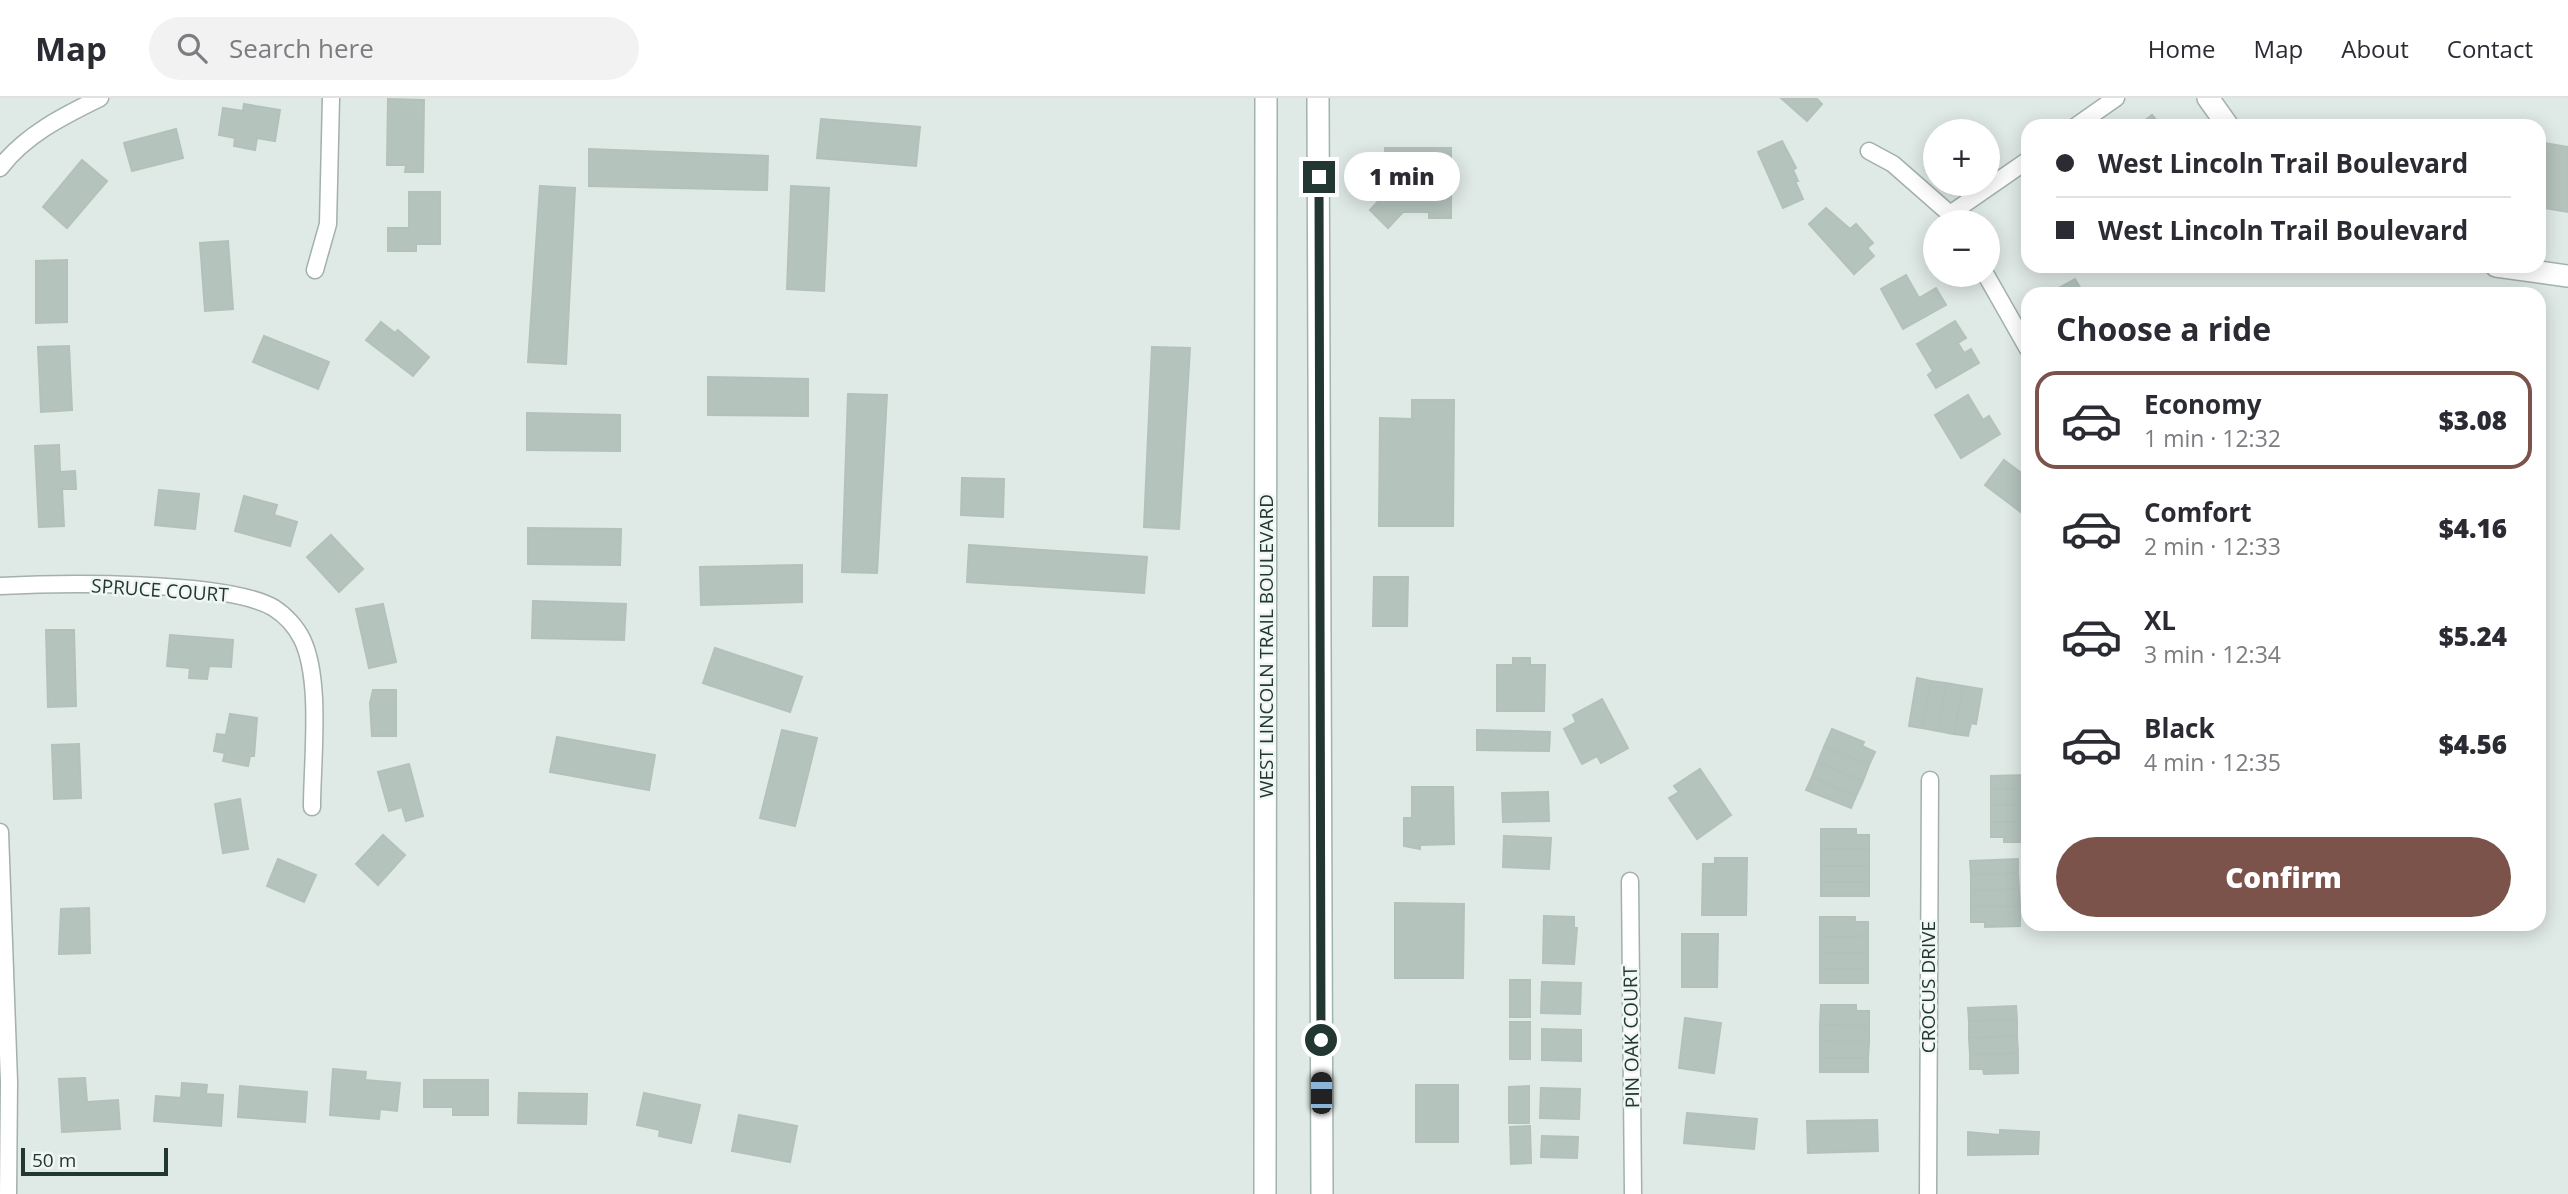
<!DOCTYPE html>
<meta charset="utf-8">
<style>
:root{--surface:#fff;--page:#f2f2f3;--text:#2b2b33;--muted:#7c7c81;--line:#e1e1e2;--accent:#7c534a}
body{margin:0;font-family:"Open Sans",sans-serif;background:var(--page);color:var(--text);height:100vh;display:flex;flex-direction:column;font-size:26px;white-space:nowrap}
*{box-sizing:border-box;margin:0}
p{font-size:23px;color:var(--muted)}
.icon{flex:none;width:38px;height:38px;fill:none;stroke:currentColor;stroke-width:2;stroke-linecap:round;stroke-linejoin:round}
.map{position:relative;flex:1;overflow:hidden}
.panel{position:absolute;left:2021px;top:189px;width:525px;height:644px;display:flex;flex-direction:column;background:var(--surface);border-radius:21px;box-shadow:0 4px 18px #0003}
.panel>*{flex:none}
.banner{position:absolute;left:2021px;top:21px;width:525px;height:154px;border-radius:21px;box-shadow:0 4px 18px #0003;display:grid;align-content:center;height:154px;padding:0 35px;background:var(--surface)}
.buttons{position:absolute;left:1923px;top:21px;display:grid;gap:14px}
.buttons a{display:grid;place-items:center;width:77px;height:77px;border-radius:50%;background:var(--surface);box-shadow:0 4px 18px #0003;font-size:35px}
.scale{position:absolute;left:21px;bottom:18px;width:147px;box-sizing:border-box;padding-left:7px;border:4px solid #223731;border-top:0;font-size:19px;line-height:24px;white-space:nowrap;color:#223731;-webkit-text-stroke:5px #eff6f3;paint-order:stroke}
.end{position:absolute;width:32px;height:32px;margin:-16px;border:9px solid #223731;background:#fff;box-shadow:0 0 0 4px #fff}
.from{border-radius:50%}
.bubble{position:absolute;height:49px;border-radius:24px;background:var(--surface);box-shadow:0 4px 18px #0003;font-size:23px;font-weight:800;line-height:49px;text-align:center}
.car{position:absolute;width:21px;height:42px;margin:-21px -10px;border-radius:9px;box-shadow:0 0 5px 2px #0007;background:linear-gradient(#222 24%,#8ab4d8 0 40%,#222 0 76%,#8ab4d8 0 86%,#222 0)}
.banner b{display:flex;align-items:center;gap:24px;height:66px;font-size:26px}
.banner b+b{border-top:2px solid var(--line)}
.banner i{width:18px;height:18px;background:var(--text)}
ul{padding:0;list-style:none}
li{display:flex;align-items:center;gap:21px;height:98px;margin:0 14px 10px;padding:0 21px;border:4px solid transparent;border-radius:21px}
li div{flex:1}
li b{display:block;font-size:26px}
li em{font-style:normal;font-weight:800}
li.active{border-color:var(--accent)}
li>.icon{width:63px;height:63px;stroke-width:1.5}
h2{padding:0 35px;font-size:32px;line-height:84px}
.cta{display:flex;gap:14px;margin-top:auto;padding:14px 35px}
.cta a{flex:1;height:80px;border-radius:42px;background:var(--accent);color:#fff;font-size:28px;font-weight:800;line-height:80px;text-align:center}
header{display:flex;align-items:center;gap:42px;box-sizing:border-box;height:98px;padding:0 35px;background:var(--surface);border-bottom:2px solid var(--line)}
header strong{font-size:33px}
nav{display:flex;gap:38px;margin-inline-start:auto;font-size:24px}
.search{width:490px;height:63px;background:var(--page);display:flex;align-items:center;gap:18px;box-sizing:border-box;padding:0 24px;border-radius:38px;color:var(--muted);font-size:26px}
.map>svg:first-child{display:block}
</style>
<header>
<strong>Map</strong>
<div class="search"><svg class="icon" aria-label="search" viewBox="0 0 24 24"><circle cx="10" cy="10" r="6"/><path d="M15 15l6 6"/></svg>Search here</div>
<nav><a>Home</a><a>Map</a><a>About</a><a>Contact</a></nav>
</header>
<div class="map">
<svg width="2568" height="1096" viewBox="0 0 2568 1096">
<rect width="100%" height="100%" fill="#dfe9e5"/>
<!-- building -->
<path fill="#b5c3bd" stroke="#b3c1bb" stroke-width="2" d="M1781 0H1816L1822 6 1807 23Z
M388 1 424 2 423 74H405L406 67H387Z
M244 6 280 12 275 43 257 40 255 52 234 48 235 40 219 37 223 10 243 13Z
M2152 17 2161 28H2138Z
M821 21 920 29 916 68 817 60Z
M176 31 183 60 132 73 124 45Z
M1782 43 1796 70 1793 72 1798 83H1795L1803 101 1783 110 1758 54Z
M2539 44 2568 49V114L2539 109Z
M1385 50H1451V120H1429V114H1403L1388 130 1370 112 1384 97Z
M589 51 768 58 767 92 589 88Z
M82 62 107 83 67 130 43 109Z
M540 88 575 90 566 266 528 264Z
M791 88 829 90 824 193 787 191Z
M409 94H440V146H416V153H388V130H409Z
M1826 110 1850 131 1856 126 1873 145 1867 150 1874 158 1854 176 1809 126Z
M228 143 233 211 205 213 200 145Z
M67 162V224L36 225V163Z
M1906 177 1919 200 1936 190 1946 207 1903 231 1881 191Z
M2075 181 2084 196H2048Z
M1955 223 1966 240 1958 245 1964 255 1971 251 1979 265 1936 290 1928 277 1933 273 1917 246Z
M381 224 395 235 398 232 429 259 413 278 366 242Z
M264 238 329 264 318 291 253 264Z
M69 248 72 312 41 314 38 249Z
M1152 249 1190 250 1179 431 1144 429Z
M708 279 808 281V318L708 317Z
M848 296 887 297 877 475 842 474Z
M1968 297 1983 322 1989 318 2000 336 1961 360 1935 317Z
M1412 302H1454L1453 428H1379L1380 320 1412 321Z
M527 315 620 317V353L527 352Z
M59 347 60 374 75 373 76 391H62L64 428 39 429 35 348Z
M2004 362 2028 380V407L2022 415 1985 387Z
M962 380 1004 381 1003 419 961 417Z
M159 392 199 396 195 431 155 427Z
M244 398 277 407 274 417 297 424 290 448 235 433Z
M528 430 621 431 620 467 528 466Z
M331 437 363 471 339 494 307 459Z
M969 447 1147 459 1144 495 967 484Z
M802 467V504L701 507 700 469Z
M1374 479H1408L1407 528H1373Z
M533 503 626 506 624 542 532 540Z
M383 506 396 564 369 570 356 511Z
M46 532H74L76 608 48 609Z
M170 537 233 542 231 569 209 568 207 581 189 580 190 570 167 568Z
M715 550 802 579 790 614 703 585Z
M1513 560H1530V567H1545L1544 613H1497V567H1513Z
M1917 580 1931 583 1922 630 1909 628Z
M1931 583 1946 585 1938 633 1922 630Z
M1946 585 1963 588 1954 636 1938 633Z
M1963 588 1982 591 1976 626 1971 625 1968 638 1954 636Z
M373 592H396V638H372L370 605Z
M1602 601 1628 650 1601 665 1597 658 1582 666 1564 631 1576 624 1573 617Z
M230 616 257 620 254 658H250L248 668 223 663 225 655 214 653 217 636 226 637Z
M1832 631 1864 644 1862 648 1875 654 1869 667 1824 649Z
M782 632 817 640 795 728 760 720Z
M1477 632 1550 634 1549 653 1477 652Z
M557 639 655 657 649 692 550 674Z
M79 646 81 700 54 701 52 647Z
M1824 649 1869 667 1863 683 1818 664Z
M1818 664 1863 683 1856 698 1812 679Z
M409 666 423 718 406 723 402 709 389 713 378 674Z
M1700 671 1731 717 1697 741 1669 700 1679 694 1674 688Z
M2028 677V691H1991V678Z
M1812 679 1856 698 1851 710 1806 692Z
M1412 689H1453L1454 746 1420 747V751L1404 748V720H1412Z
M1991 691H2028V707H1991Z
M1548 694 1549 723 1503 724 1502 695Z
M240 701 248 751 223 755 215 706Z
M1991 707H2028V724H1991Z
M1991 724H2028V744H2004V739H1991Z
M1821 731H1856V737H1869V751H1821Z
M383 737 405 757 378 787 356 766Z
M1504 738 1551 740 1549 771 1503 769Z
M1821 751H1869V768H1821Z
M1715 760H1747L1746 817H1702L1703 766H1715Z
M278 761 316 777 304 804 267 788Z
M2018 761V775L1971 777 1970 763Z
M1821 768H1869V784H1821Z
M2018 775 2019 791 1971 793V777Z
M1821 784H1869V798H1821Z
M2019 791 2020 808 1971 809V793Z
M1395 805 1464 806 1463 880H1395Z
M2020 808V828L1985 829V824H1971V809Z
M89 810 90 855 59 856 61 811Z
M1544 818 1574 819V830H1577L1574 866 1543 865Z
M1820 819H1855V824H1868V838L1820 839Z
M1682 836H1718L1717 889H1682Z
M1868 838V855H1820V839Z
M1820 855H1868V871H1820Z
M1820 871H1868V885H1820Z
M1510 882H1530V919H1510Z
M1542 884 1581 885 1580 916 1541 915Z
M1821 907H1856V913H1869V928L1820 927Z
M2016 908 2017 922 1969 923 1968 910Z
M1685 920 1721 925 1714 975 1679 970Z
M2017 922V938L1969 940V923Z
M1510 924H1530V961H1510Z
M1820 927 1869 928V944L1820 943Z
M1542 931 1581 932V963L1542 962Z
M2017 938 2018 955 1970 956 1969 940Z
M1820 943 1869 944 1868 960H1820Z
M2018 955V975L1984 976 1983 971H1970V956Z
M1820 960H1868V974H1820Z
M333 971 366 974 365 982 400 985 397 1013 380 1011 379 1021 330 1017Z
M85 980 87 1004 118 1002 120 1031 62 1034 59 981Z
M424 982H488V1017H453V1009H424Z
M182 985 207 987 206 996 223 997 221 1028 154 1023 156 998 181 1000Z
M1416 987H1458V1044H1416Z
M240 988 307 994 305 1024 238 1019Z
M1529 988V1025H1509V989Z
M1541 990 1580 991 1579 1021 1540 1020Z
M519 995 587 996 586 1026 518 1025Z
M644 995 700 1007 691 1045 659 1038 660 1032 637 1027Z
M1687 1015 1757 1021 1754 1051 1684 1045Z
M739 1017 797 1028 790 1064 732 1053Z
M1877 1022 1878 1053 1808 1055 1807 1023Z
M1530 1028 1531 1065 1511 1066 1510 1029Z
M2000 1032 2039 1034 2038 1056 1968 1057V1034L2000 1037Z
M1542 1038 1578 1039 1577 1060 1541 1059Z"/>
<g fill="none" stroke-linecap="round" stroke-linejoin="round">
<!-- street casing -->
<g stroke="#a3b0ab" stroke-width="19">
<path id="street" d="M2076 28 2116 0
M1869 53 1893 66 1950 116 1955 124
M0 70C25 37 63 18 100 0
M1950 116 2028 62
M315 172 328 126 331 0
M1986 177 2028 251
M0 488C58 485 227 482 274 510 285 517 296 529 302 541 322 582 312 662 312 709
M0 734 9 984 8 1096
M1630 783 1633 1096
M1928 1096 1930 682"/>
</g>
<!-- secondary casing -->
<g stroke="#a0b3ac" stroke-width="24">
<path id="secondary" d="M1318 0 1322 1096
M2208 0 2228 28
M2496 168 2568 178
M1265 1096 1266 0"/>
</g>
<!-- street -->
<use href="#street" stroke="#fff" stroke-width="16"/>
<!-- secondary -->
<use href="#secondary" stroke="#fff" stroke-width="21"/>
</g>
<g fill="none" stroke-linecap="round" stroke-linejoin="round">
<!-- route -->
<path stroke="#223731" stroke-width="9" d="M1319 79 1321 942"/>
</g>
<g text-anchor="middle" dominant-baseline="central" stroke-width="5" stroke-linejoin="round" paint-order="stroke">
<!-- street labels -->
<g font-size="19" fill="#223731" stroke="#eff6f3">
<text transform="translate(160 492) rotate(4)">SPRUCE COURT</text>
<text transform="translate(1266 548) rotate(-90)">WEST LINCOLN TRAIL BOULEVARD</text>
<text transform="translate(1928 889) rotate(-90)">CROCUS DRIVE</text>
<text transform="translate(1631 939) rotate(-91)">PIN OAK COURT</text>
</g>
</g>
</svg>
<div class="buttons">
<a>+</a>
<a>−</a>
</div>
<div class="scale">50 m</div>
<i class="end from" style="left:1321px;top:942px"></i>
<i class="end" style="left:1319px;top:79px"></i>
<div class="bubble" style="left:1344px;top:54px;width:116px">1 min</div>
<i class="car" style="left:1321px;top:995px;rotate:0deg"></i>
<div class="banner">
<b><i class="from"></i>West Lincoln Trail Boulevard</b>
<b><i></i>West Lincoln Trail Boulevard</b>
</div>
<section class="panel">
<h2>Choose a ride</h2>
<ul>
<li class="active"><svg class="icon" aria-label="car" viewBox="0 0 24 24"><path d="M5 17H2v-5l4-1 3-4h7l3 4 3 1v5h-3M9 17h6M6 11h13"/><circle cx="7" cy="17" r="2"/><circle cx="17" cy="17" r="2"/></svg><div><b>Economy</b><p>1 min · 12:32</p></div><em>$3.08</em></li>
<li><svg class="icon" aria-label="car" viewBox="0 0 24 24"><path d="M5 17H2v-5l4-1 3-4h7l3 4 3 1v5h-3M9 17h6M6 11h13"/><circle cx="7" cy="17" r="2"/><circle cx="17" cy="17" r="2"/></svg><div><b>Comfort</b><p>2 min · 12:33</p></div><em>$4.16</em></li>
<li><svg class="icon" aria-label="car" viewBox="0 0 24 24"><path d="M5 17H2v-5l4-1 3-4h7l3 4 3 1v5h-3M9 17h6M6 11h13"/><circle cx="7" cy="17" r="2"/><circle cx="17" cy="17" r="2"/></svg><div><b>XL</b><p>3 min · 12:34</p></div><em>$5.24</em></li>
<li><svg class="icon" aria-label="car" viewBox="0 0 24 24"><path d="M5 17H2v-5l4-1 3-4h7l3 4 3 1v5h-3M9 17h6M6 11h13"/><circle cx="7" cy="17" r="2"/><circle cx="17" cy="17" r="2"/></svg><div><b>Black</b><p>4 min · 12:35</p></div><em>$4.56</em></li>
</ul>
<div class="cta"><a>Confirm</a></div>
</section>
</div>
